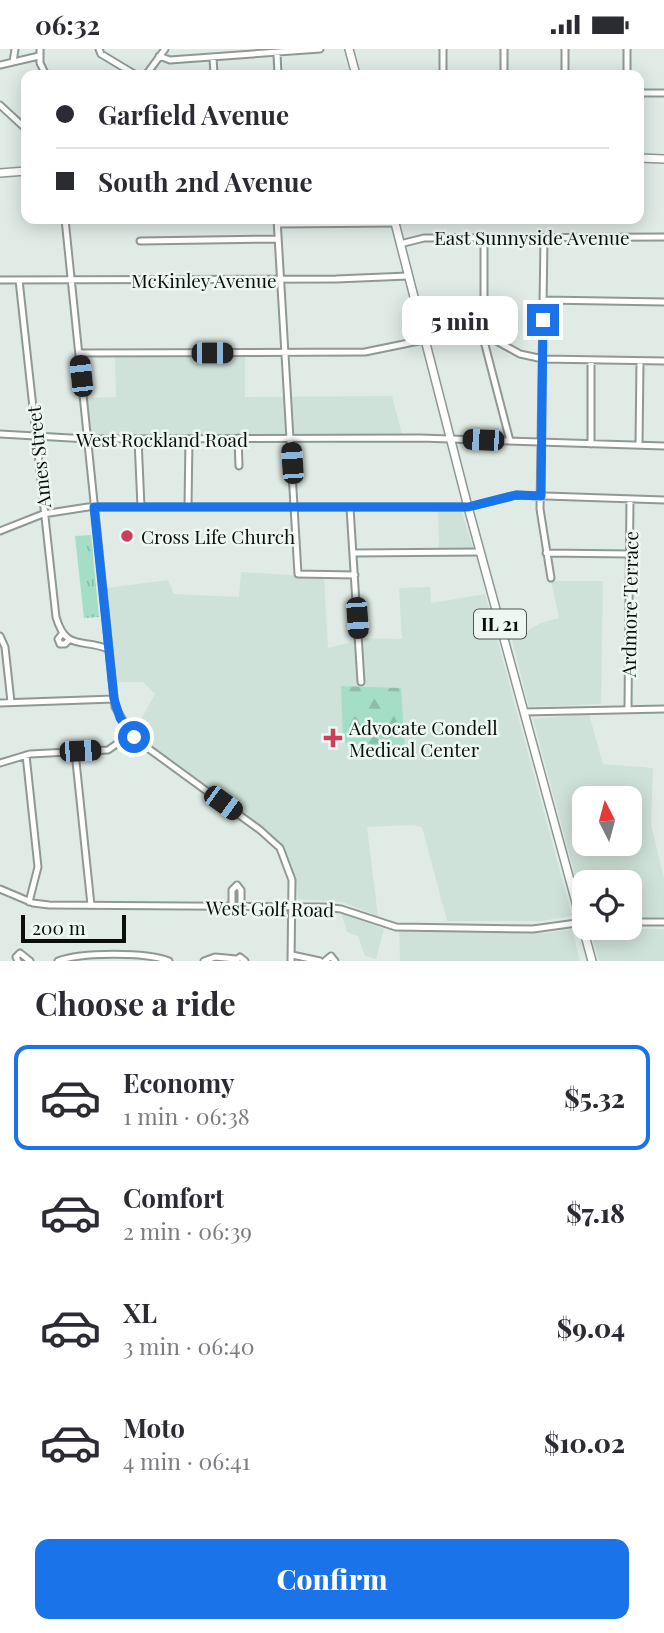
<!DOCTYPE html>
<meta charset="utf-8">
<style>
:root{--surface:#fff;--page:#f2f2f3;--text:#2b2b33;--muted:#7c7c81;--line:#e1e1e2;--accent:#1a73e8}
body{margin:0;font-family:"Playfair Display",serif;background:var(--page);color:var(--text);height:100vh;display:flex;flex-direction:column;font-size:26px;white-space:nowrap}
*{box-sizing:border-box;margin:0}
p{font-size:23px;color:var(--muted)}
.icon{flex:none;width:38px;height:38px;fill:none;stroke:currentColor;stroke-width:2;stroke-linecap:round;stroke-linejoin:round}
.map{position:relative;height:912px;overflow:hidden}
.sheet{display:flex;flex-direction:column;background:var(--surface);flex:1}
.sheet>*{flex:none}
.hud{position:absolute;left:21px;top:21px;width:623px;height:154px;border-radius:14px;box-shadow:0 4px 18px #0003;display:grid;align-content:center;height:154px;padding:0 35px;background:var(--surface)}
.needle{width:46px;rotate:354deg}
.fabs{position:absolute;left:572px;top:737px;display:grid;gap:14px}
.fabs a{display:grid;place-items:center;width:70px;height:70px;border-radius:14px;background:var(--surface);box-shadow:0 4px 18px #0003;font-size:35px}
.scale{position:absolute;left:21px;bottom:18px;width:105px;box-sizing:border-box;padding-left:7px;border:4px solid #0a0e0c;border-top:0;font-size:19px;line-height:24px;white-space:nowrap;color:#0a0e0c;-webkit-text-stroke:5px #edf8f3;paint-order:stroke}
.end{position:absolute;width:32px;height:32px;margin:-16px;border:9px solid #1a73e8;background:#fff;box-shadow:0 0 0 4px #fff}
.from{border-radius:50%}
.bubble{position:absolute;height:49px;border-radius:14px;background:var(--surface);box-shadow:0 4px 18px #0003;font-size:23px;font-weight:800;line-height:49px;text-align:center}
.car{position:absolute;width:21px;height:42px;margin:-21px -10px;border-radius:9px;box-shadow:0 0 5px 2px #0007;background:linear-gradient(#222 24%,#8ab4d8 0 40%,#222 0 76%,#8ab4d8 0 86%,#222 0)}
.hud b{display:flex;align-items:center;gap:24px;height:66px;font-size:26px}
.hud b+b{border-top:2px solid var(--line)}
.hud i{width:18px;height:18px;background:var(--text)}
ul{padding:0;list-style:none}
li{display:flex;align-items:center;gap:21px;height:105px;margin:0 14px 10px;padding:0 21px;border:4px solid transparent;border-radius:14px}
li div{flex:1}
li b{display:block;font-size:26px}
li em{font-style:normal;font-weight:800}
li.selected{border-color:var(--accent)}
li>.icon{width:63px;height:63px;stroke-width:1.5}
h2{padding:0 35px;font-size:32px;line-height:84px}
.cta{display:flex;gap:14px;margin-top:auto;padding:14px 35px}
.cta a{flex:1;height:80px;border-radius:14px;background:var(--accent);color:#fff;font-size:28px;font-weight:800;line-height:80px;text-align:center}
.status{display:flex;justify-content:space-between;align-items:center;height:49px;padding:0 35px;background:var(--surface);direction:ltr}
.status svg{height:19px;fill:currentColor}
.map>svg:first-child{display:block}
</style>
<div class="status"><b>06:32</b><svg viewBox="0 0 49 12"><path d="M0 12V9h3v3zM5 12V6h3v6zM10 12V3h3v9zM15 12V0h3v12zM26 1h20v11H26zM47 4h2v5h-2z"/></svg></div>
<div class="map">
<svg width="664" height="912" viewBox="0 0 664 912">
<defs>
<pattern id="forest-firs" width="22" height="20" patternUnits="userSpaceOnUse" patternTransform="scale(1.75)"><rect width="22" height="20" fill="#a5dec6"/><path d="M5 1l3.5 6h-7zM16 11l3.5 6h-7z" fill="#8dbda9"/></pattern>
<pattern id="park-tufts" width="24" height="20" patternUnits="userSpaceOnUse" patternTransform="scale(1.75)"><rect width="24" height="20" fill="#a5dec6"/><path d="M3 7l-1-3M5 7V3M7 7l1-3M15 17l-1-3M17 17v-4M19 17l1-3" fill="none" stroke="#8dbda9"/></pattern>
</defs>
<rect width="100%" height="100%" fill="#e0ebe6"/>
<!-- built -->
<path fill="#cfe2d9" fill-rule="evenodd" d="M115 304H245V348L392 347 403 389 88 390 84 349 116 348Z
M461 461 474 501 439 502 438 462Z
M241 523 324 528 328 599 366 589 402 590 399 539 430 538 431 554 485 545 572 867 542 872H447L422 778 412 776 367 778 378 867 342 853 298 850 296 830 283 797 134 683 155 645 143 633H116L106 539 168 531 174 545 239 548Z
M551 532H603L601 655 529 658 512 591 541 574 559 569Z
M589 665 603 715 653 719 651 776 664 829V868H630V833H584V860L533 670ZM584 749H630V794H584Z
M341 864 384 880 376 910 365 907 358 887 347 883Z
M593 879 664 880V912H599L591 883Z
M572 880 580 912H400L399 882 544 884Z"/>
<!-- forest -->
<path fill="url(#forest-firs)" d="M341 637 401 639 405 699 343 694Z"/>
<!-- park -->
<path fill="url(#park-tufts)" d="M91 486 99 568 84 569 75 487Z"/>
<g fill="none" stroke-linecap="round" stroke-linejoin="round">
<!-- minor casing -->
<g stroke="#8f9994" stroke-width="9">
<path id="minor" d="M40 0V14L46 26
M99 0 101 5 136 26
M627 0V26
M277 4 278 26
M159 7 170 11 320 0
M213 8 214 26
M13 13 15 0
M0 16 39 7
M146 26 165 0
M443 26V0
M504 26V0
M565 26V0
M639 44H664
M0 56 26 80
M65 170 115 658 134 689 260 781 280 799 292 831 291 912
M277 170 298 525 355 526
M278 175 395 174
M484 189V292L510 392
M544 189 540 460 551 529
M140 192 278 190
M400 195 424 189 664 188
M0 231 336 230 408 227
M19 231 56 568C66 603 83 589 108 600
M544 251 664 253
M79 304 365 303 453 285 489 288 520 305 543 310 664 312
M0 385 88 390 420 389 664 397
M238 389 239 417
M138 390 141 458
M591 395V311
M639 396 640 312
M188 458 189 390
M350 459 361 633
M0 482 43 465 88 458H468L516 446 664 451
M353 504 480 503
M546 504 630 505
M62 585 58 590 60 595H65L69 591
M0 587 5 598 11 653
M0 654 114 650
M628 660 630 450
M524 663 664 660
M75 703 91 856
M26 706 38 818 29 853
M0 714 30 705 108 701 131 685
M0 840 33 854 49 856 324 858 341 860 396 878 533 880 584 873
M232 857V841L237 836 241 841V857
M630 873H664
M292 906 320 912
M18 912 16 908 20 904 30 912
M58 912C81 903 147 903 169 912
M204 912 215 908 236 910
M235 912 240 908 245 912
M325 912 331 907 335 912"/>
</g>
<!-- major casing -->
<g stroke="#8f9994" stroke-width="10">
<path id="major" d="M349 0 356 26
M639 109 664 110
M0 124 26 122
M394 170 468 458 592 912"/>
</g>
<!-- minor -->
<use href="#minor" stroke="#fff" stroke-width="5"/>
<!-- major -->
<use href="#major" stroke="#fff" stroke-width="7"/>
</g>
<g fill="none" stroke-linecap="round" stroke-linejoin="round">
<!-- route -->
<path stroke="#1a73e8" stroke-width="9" d="M134 688 120 669 114 650 94 458H468L516 446 541 447 543 271"/>
</g>
<!-- markers -->
<g fill="#ce3e5b" stroke="#edf8f3" stroke-width="2.5">
<circle cx="127" cy="487" r="7"/>
<path d="M329.5 678.5h7v7h7v7h-7v7h-7v-7h-7v-7h7z"/>
</g>
<g text-anchor="middle" dominant-baseline="central" stroke-width="5" stroke-linejoin="round" paint-order="stroke">
<!-- shield labels -->
<rect fill="#edf8f3" stroke="#4e5451" stroke-width="2" x="474" y="560.5" width="52" height="29" rx="5"/>
<g font-size="18" font-weight="bold" fill="#0a0e0c">
<text x="500" y="575">IL 21</text>
</g>
<!-- street labels -->
<g font-size="19" fill="#0a0e0c" stroke="#edf8f3">
<text x="532" y="188">East Sunnyside Avenue</text>
<text x="204" y="231">McKinley Avenue</text>
<text x="162" y="390">West Rockland Road</text>
<text transform="translate(38 408) rotate(-96)">Ames Street</text>
<text transform="translate(629 555) rotate(-89)">Ardmore Terrace</text>
<text transform="translate(270 859) rotate(1)">West Golf Road</text>
</g>
<!-- poi labels -->
<g font-size="19" fill="#0a0e0c" stroke="#edf8f3" text-anchor="start">
<text x="141" y="487">Cross Life Church</text>
<text x="349" y="678">Advocate Condell<tspan x="349" dy="22">Medical Center</tspan></text>
</g>
</g>
</svg>
<div class="fabs">
<a><svg class="needle" viewBox="-14 -14 28 28"><path d="M0-13l5 13h-10z" fill="#e53935"/><path d="M0 13l5-13h-10z" fill="#7c7c81"/></svg></a>
<a><svg class="icon" aria-label="locate" viewBox="0 0 24 24"><circle cx="12" cy="12" r="6"/><path d="M12 2v4M12 18v4M2 12h4M18 12h4"/></svg></a>
</div>
<div class="scale">200 m</div>
<i class="end from" style="left:134px;top:688px"></i>
<i class="end" style="left:543px;top:271px"></i>
<div class="bubble" style="left:402px;top:247px;width:116px">5 min</div>
<i class="car" style="left:212px;top:304px;rotate:90deg"></i>
<i class="car" style="left:81px;top:327px;rotate:354deg"></i>
<i class="car" style="left:483px;top:391px;rotate:272deg"></i>
<i class="car" style="left:292px;top:414px;rotate:356deg"></i>
<i class="car" style="left:357px;top:569px;rotate:176deg"></i>
<i class="car" style="left:80px;top:702px;rotate:87deg"></i>
<i class="car" style="left:223px;top:754px;rotate:126deg"></i>
<div class="hud">
<b><i class="from"></i>Garfield Avenue</b>
<b><i></i>South 2nd Avenue</b>
</div>
</div>
<section class="sheet">
<h2>Choose a ride</h2>
<ul>
<li class="selected"><svg class="icon" aria-label="car" viewBox="0 0 24 24"><path d="M5 17H2v-5l4-1 3-4h7l3 4 3 1v5h-3M9 17h6M6 11h13"/><circle cx="7" cy="17" r="2"/><circle cx="17" cy="17" r="2"/></svg><div><b>Economy</b><p>1 min · 06:38</p></div><em>$5.32</em></li>
<li><svg class="icon" aria-label="car" viewBox="0 0 24 24"><path d="M5 17H2v-5l4-1 3-4h7l3 4 3 1v5h-3M9 17h6M6 11h13"/><circle cx="7" cy="17" r="2"/><circle cx="17" cy="17" r="2"/></svg><div><b>Comfort</b><p>2 min · 06:39</p></div><em>$7.18</em></li>
<li><svg class="icon" aria-label="car" viewBox="0 0 24 24"><path d="M5 17H2v-5l4-1 3-4h7l3 4 3 1v5h-3M9 17h6M6 11h13"/><circle cx="7" cy="17" r="2"/><circle cx="17" cy="17" r="2"/></svg><div><b>XL</b><p>3 min · 06:40</p></div><em>$9.04</em></li>
<li><svg class="icon" aria-label="car" viewBox="0 0 24 24"><path d="M5 17H2v-5l4-1 3-4h7l3 4 3 1v5h-3M9 17h6M6 11h13"/><circle cx="7" cy="17" r="2"/><circle cx="17" cy="17" r="2"/></svg><div><b>Moto</b><p>4 min · 06:41</p></div><em>$10.02</em></li>
</ul>
<div class="cta"><a>Confirm</a></div>
</section>
